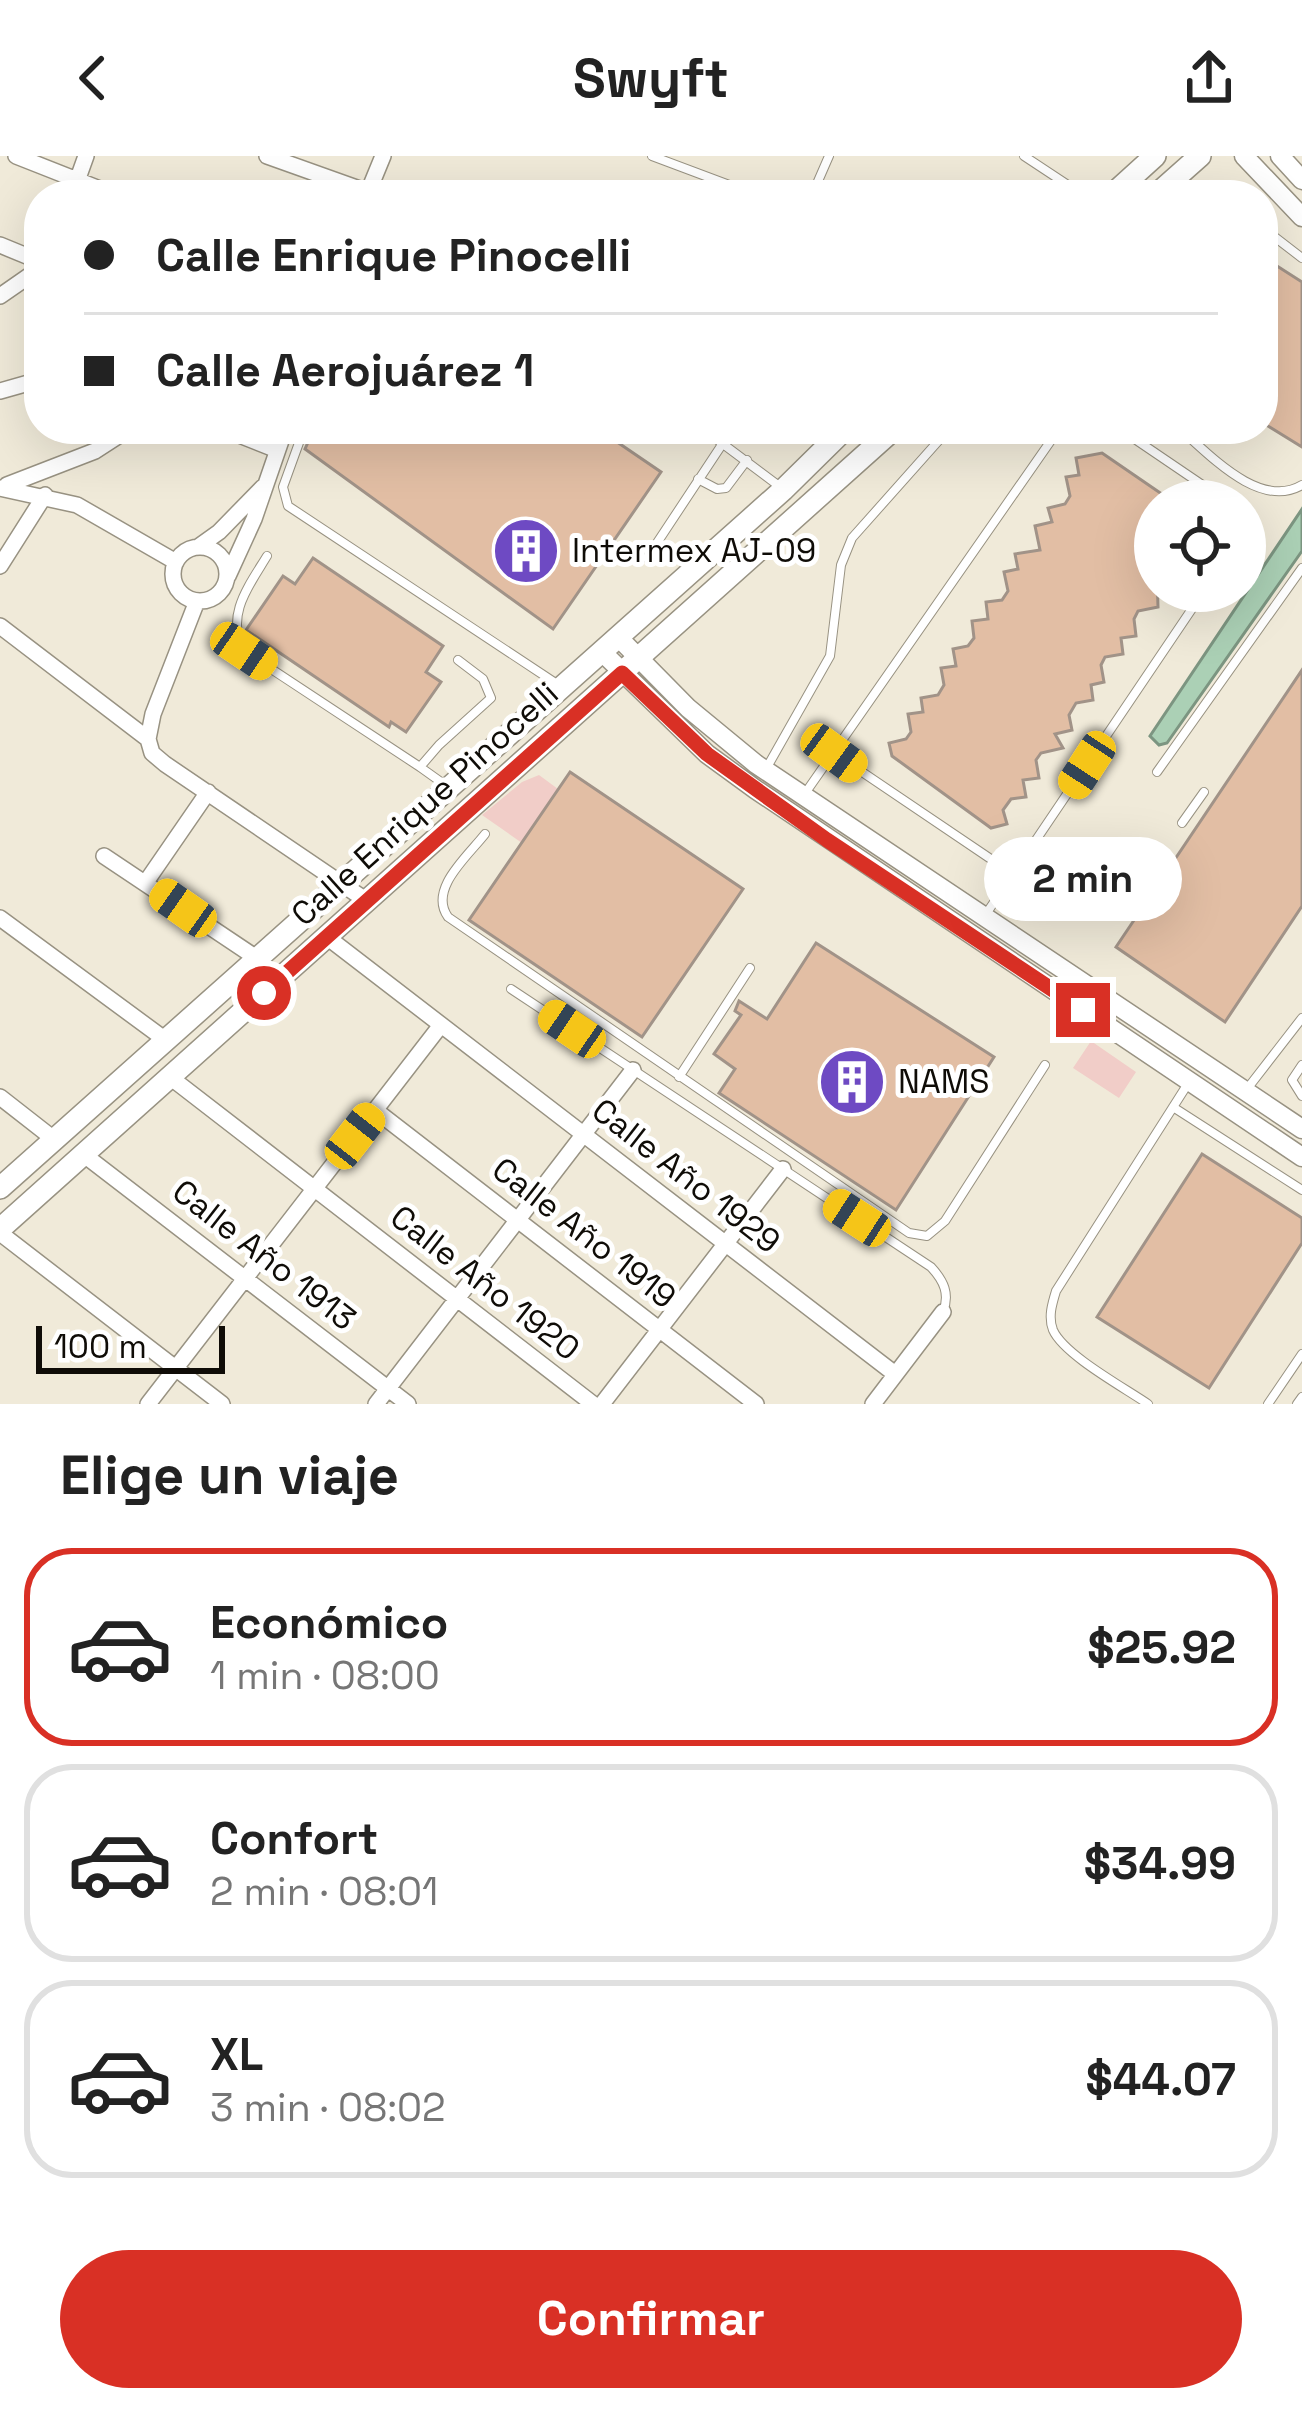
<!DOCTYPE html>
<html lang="es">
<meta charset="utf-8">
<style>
:root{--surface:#fff;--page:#f2f2f2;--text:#222;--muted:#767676;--line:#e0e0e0;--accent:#d93025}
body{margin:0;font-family:"Space Grotesk",sans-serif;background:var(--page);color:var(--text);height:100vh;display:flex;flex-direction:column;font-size:45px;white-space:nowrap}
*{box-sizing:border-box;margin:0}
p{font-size:39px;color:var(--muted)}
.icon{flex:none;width:66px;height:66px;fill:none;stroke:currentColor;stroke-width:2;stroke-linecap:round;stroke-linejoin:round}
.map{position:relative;height:1248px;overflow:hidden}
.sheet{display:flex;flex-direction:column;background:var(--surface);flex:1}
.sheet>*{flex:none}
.hud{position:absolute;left:24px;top:24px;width:1254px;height:264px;border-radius:48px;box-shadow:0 12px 48px #0002;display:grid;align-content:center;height:264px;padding:0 60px;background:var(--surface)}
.tools{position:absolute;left:1134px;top:324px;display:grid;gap:24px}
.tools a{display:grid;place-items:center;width:132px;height:132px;border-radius:50%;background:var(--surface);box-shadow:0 12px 48px #0002;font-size:60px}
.scale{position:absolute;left:36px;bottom:30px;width:189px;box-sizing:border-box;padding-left:12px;border:6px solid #0f0c07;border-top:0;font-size:33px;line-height:42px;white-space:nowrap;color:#0f0c07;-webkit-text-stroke:9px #fff;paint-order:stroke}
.end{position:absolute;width:54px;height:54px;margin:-27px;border:15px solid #d93025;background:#fff;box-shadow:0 0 0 6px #fff}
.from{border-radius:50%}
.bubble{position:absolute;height:84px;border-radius:42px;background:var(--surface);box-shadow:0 12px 48px #0002;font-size:39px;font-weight:700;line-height:84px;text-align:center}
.car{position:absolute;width:36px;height:72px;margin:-36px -18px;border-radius:15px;box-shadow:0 0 9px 3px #0007;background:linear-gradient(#f5c518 24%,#345 0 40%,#f5c518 0 76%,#345 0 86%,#f5c518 0)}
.hud b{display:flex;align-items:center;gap:42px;height:114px;font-size:45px}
.hud b+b{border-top:3px solid var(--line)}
.hud i{width:30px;height:30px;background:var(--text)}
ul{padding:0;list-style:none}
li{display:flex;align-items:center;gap:36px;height:198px;margin:0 24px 18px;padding:0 36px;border:6px solid var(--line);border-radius:48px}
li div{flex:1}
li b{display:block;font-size:45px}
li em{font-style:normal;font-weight:700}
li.active{border-color:var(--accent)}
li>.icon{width:108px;height:108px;stroke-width:1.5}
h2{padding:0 60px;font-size:54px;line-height:144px}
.action{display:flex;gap:24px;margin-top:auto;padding:24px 60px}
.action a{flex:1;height:138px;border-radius:72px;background:var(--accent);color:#fff;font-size:48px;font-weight:700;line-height:138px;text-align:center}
header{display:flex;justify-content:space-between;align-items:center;height:156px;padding:0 60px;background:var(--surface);font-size:54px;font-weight:700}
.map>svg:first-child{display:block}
</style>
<header><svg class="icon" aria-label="back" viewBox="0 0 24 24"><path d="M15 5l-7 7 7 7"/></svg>Swyft<svg class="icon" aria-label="share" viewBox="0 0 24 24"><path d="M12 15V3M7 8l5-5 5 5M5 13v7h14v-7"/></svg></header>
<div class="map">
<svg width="1302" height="1248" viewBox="0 0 1302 1248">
<rect width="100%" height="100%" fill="#f0ead9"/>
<!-- green -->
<path fill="#f1cdc8" d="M539 619 558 633 522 687 482 659 522 626Z
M1091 885 1136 916 1119 942 1073 912Z"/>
<!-- water -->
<path fill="#abd0b5" stroke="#7c9581" stroke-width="3" d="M1302 353V395L1167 587 1159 589 1150 580Z"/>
<!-- building -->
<path fill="#e2bea4" stroke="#a19388" stroke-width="3" d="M1263 101 1302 126V291L1263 267Z
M314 273H598L661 316 553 473 305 293Z
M1102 297 1172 345H1155L1158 451 1138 455 1134 463 1136 480 1121 482 1123 498 1105 501 1101 509 1104 526 1091 529 1093 544 1076 547 1069 559 1072 574 1055 578 1063 592 1041 597 1036 604 1039 622 1023 624 1026 641 1011 643 1003 654 1007 668 991 672 892 600 889 587 906 583 911 576 908 558 923 556 921 542 938 539 944 529 941 512 956 510 953 493 968 490 974 482 972 465 988 463 986 446 1002 444 1008 435 1004 416 1018 413 1015 398 1040 394 1035 370 1052 366 1048 352 1065 348 1070 340 1066 321 1079 319 1076 302Z
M313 402 443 490 426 516 441 526 406 576 391 566 389 571 246 474 283 420 295 428Z
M1302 514V750L1225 866 1116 791Z
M570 616 743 733 642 881 469 764Z
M816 787 994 901 896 1054 719 937 735 913 714 898 741 859 735 855 739 845 767 863Z
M1202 998 1302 1062V1087L1209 1232 1097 1161Z"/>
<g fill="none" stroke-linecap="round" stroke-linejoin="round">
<!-- service casing -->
<g stroke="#989282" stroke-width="10">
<path id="service" d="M652 0 756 39
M1024 0 1083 39
M812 39 829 0
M1263 72 1302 102
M304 273 283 331 288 350 560 530
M703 273 779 330
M1120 273 1226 345
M1180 273C1210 299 1260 354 1302 329
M698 323 717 333 726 332 747 304
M267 400C248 431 225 460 244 495L420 611
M647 402 723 287
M834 597 1013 718
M766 613 830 500 841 409 852 382 949 273
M1157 616 1302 412
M448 631 420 611 439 589 491 542 483 523 458 504
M806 636 1059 273
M1182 667 1204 636
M485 678C468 700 428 733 448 761L909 1077 927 1080 945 1065 1045 909
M984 761 1204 435
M511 833 931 1111C944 1125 950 1138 943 1156
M1302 909 1292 924 1302 940
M679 921 750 812
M1247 933 1302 862
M1173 951 1302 1034
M1148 1248C1125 1232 1064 1199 1053 1174 1048 1161 1052 1148 1056 1135L1189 926
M1268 1248 1302 1198
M1297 1248 1302 1241"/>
</g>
<!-- minor casing -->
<g stroke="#989282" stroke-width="18">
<path id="minor" d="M16 0 115 39
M267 0 368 36
M72 39 86 0
M367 39 383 0
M0 89 39 105
M0 140 39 113
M0 235 39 224
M224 273 277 294
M7 329 95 295 129 273
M0 332 77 349 176 406
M173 418a27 27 0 1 1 54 0a27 27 0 1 1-54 0Z
M198 391 219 376 263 331
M0 410 45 339
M228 420 254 363 285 273
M0 470 148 583
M148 583 152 597 165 608 367 745
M148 583 153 558 197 445
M104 700 258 803
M146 726 208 636
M0 762 167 885
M327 781 895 1218
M170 921 593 1248
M0 941 55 984
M375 954 756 1248
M83 998 408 1248
M0 1077 222 1248
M148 1248 441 869
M376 1248 633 914
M602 1248 783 1013
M873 1248 943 1156"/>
</g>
<!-- tertiary casing -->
<g stroke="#989282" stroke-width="21">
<path id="tertiary" d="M1244 0 1302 61
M1280 0 1302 24
M618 481 688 552 756 608 1302 973
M602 496 707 598 755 633 1302 1001"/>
</g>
<!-- secondary casing -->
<g stroke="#989282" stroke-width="24">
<path id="secondary" d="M1112 39 1155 0
M1156 39 1200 0
M0 1032 783 334 845 273
M0 1073 894 273"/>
</g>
<!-- service -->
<use href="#service" stroke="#fff" stroke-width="8"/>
<!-- minor -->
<use href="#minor" stroke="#fff" stroke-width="15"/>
<!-- tertiary -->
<use href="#tertiary" stroke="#fff" stroke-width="18"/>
<!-- secondary -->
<use href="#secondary" stroke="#fff" stroke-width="21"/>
</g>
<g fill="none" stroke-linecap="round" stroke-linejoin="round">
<!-- route -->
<path stroke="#d93025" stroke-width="15" d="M264 837 622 517 707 598 827 684 1083 854"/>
</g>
<!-- icons -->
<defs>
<g id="building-disc" transform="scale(3.45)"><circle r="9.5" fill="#6e4ac3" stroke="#fff"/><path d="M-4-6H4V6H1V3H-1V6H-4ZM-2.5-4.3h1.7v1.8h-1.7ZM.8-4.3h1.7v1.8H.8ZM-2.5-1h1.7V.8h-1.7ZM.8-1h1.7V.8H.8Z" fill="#fff"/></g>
</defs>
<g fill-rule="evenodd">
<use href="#building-disc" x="526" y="395"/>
<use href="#building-disc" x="852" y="926"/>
</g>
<g text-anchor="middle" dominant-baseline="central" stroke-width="10" stroke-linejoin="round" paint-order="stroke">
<!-- poi labels -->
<g font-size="33" fill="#0f0c07" stroke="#fff" text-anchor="start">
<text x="572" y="395">Intermex AJ-09</text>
<text x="898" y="926">NAMS</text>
</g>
<!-- street labels -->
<g font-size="33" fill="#0f0c07" stroke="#fff">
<text transform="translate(425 648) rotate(-42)">Calle Enrique Pinocelli</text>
<text transform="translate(686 1020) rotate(38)">Calle Año 1929</text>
<text transform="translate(584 1077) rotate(38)">Calle Año 1919</text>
<text transform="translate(264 1099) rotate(38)">Calle Año 1913</text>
<text transform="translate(485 1127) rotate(38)">Calle Año 1920</text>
</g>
</g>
</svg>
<div class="tools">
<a><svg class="icon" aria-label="locate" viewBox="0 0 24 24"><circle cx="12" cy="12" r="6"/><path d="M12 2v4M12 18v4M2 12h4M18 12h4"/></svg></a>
</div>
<div class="scale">100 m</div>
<i class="end from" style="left:264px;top:837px"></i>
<i class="end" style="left:1083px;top:854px"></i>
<div class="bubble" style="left:984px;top:681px;width:198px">2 min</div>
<i class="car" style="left:244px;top:495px;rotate:124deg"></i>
<i class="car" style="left:834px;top:597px;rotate:126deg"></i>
<i class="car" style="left:1087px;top:609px;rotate:213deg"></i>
<i class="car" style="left:183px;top:752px;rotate:305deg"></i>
<i class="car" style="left:572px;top:873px;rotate:304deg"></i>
<i class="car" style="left:355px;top:980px;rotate:38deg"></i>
<i class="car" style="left:857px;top:1062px;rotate:303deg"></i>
<div class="hud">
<b><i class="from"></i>Calle Enrique Pinocelli</b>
<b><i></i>Calle Aerojuárez 1</b>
</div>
</div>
<section class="sheet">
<h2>Elige un viaje</h2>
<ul>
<li class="active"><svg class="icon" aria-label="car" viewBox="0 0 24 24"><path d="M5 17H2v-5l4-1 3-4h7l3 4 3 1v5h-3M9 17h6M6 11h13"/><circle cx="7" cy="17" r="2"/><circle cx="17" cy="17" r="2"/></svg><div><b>Económico</b><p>1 min · 08:00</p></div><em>$25.92</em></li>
<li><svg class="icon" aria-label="car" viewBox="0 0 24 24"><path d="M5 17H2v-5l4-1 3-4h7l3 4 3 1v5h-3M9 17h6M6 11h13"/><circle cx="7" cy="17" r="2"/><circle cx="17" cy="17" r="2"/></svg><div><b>Confort</b><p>2 min · 08:01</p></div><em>$34.99</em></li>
<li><svg class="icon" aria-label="car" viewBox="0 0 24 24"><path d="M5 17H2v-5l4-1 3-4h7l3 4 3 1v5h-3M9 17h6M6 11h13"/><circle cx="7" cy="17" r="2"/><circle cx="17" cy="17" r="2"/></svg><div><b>XL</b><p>3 min · 08:02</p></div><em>$44.07</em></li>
</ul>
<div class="action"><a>Confirmar</a></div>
</section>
